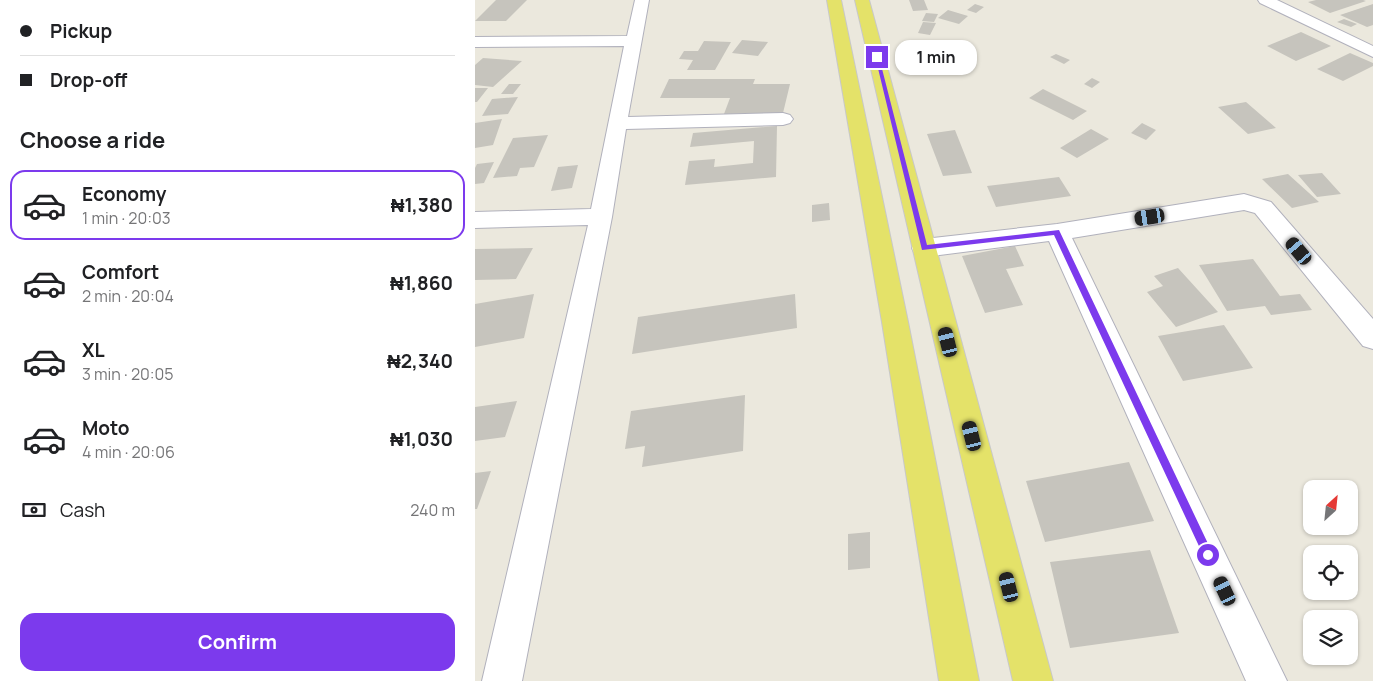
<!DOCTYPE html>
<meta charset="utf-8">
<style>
:root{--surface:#fff;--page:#f2f2f2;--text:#202124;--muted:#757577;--line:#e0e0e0;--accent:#7c3aed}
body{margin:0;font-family:Manrope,sans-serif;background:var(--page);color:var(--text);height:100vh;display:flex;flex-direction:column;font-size:19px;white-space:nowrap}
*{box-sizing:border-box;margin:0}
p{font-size:16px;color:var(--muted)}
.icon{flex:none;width:28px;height:28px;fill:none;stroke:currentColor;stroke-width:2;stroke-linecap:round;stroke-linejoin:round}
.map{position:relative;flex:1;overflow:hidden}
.drawer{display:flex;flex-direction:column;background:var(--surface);width:475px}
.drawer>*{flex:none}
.guide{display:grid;align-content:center;height:110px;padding:0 20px;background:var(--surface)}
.needle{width:32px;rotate:27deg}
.fabs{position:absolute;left:828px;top:480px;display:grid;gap:10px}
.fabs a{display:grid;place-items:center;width:55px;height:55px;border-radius:10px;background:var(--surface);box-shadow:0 1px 4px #0004;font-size:25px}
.end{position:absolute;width:22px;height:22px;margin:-11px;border:6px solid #7c3aed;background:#fff;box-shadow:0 0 0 2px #fff}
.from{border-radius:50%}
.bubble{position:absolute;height:35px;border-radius:15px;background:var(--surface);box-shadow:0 1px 4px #0004;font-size:16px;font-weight:700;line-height:35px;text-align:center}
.car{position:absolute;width:15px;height:30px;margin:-15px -8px;border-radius:6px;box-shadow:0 0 4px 1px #0007;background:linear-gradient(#222 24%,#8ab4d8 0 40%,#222 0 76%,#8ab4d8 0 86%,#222 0)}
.guide b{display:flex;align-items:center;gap:18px;height:48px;font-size:19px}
.guide b+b{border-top:1px solid var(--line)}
.guide i{width:12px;height:12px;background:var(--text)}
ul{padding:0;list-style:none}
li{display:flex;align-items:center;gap:15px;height:70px;margin:0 10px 8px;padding:0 10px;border:2px solid transparent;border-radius:15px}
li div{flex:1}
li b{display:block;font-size:19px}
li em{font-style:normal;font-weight:700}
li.active{border-color:var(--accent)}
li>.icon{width:45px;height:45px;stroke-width:1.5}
h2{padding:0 20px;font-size:22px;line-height:60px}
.pay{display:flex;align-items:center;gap:12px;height:55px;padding:0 20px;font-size:19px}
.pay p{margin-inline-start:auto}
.primary-button{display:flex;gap:10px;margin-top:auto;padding:10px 20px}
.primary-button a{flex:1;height:58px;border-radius:15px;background:var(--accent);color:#fff;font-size:20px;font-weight:700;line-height:58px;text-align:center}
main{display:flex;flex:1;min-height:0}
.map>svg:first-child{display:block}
</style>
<main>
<section class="drawer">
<div class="guide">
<b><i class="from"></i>Pickup</b>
<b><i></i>Drop-off</b>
</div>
<h2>Choose a ride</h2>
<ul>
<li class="active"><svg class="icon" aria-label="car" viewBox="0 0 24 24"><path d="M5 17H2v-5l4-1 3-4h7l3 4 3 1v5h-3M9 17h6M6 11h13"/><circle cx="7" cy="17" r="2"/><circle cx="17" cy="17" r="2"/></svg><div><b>Economy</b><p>1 min · 20:03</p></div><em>₦1,380</em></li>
<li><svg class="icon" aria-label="car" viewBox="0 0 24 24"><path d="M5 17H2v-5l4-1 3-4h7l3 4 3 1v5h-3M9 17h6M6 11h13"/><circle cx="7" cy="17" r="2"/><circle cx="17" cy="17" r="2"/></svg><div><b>Comfort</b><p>2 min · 20:04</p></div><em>₦1,860</em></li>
<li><svg class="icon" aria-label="car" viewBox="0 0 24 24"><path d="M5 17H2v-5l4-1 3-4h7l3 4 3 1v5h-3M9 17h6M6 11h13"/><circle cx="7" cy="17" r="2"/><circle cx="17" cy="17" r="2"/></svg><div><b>XL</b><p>3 min · 20:05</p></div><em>₦2,340</em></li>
<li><svg class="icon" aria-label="car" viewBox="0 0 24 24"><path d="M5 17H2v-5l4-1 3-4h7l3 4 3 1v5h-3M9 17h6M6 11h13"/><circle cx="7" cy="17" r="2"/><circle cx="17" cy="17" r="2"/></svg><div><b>Moto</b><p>4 min · 20:06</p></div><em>₦1,030</em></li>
</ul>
<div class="pay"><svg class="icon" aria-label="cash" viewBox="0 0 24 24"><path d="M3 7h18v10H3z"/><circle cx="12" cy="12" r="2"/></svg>Cash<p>240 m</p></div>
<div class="primary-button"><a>Confirm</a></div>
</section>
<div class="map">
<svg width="898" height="681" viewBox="0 0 898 681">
<rect width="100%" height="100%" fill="#ebe8dd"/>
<!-- building -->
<path fill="#c6c4bd" d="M21 0H52L31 21H0Z
M434 0H449L453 10 438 11Z
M841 0H888L891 1 855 13 833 2Z
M500 4 509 7 501 13 492 10Z
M898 4V25L892 27 865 15Z
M473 10 493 16 484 24 463 18Z
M451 13 463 14 459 22 447 21Z
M869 19 882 24 876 27 862 22Z
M448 22 461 23 455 35 443 33Z
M826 32 856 46 821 61 792 46Z
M267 40 293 42 283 56 257 53Z
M229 41 256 42 240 70H212L218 60 204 59 209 51H223Z
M875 53 898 63V66L868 81 842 69Z
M581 54 595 60 589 64 575 57Z
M8 58 47 61 18 87 0 85V65Z
M617 78 625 82 617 88 609 84Z
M194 79H280L278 84H315L308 113 249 114 255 98H185Z
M34 84H46L38 94H26Z
M0 88H13L2 102H0Z
M568 89 612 111 598 120 554 98Z
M43 97 33 114 7 116 17 99Z
M771 102 801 128 773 134 743 107Z
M27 119 18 145 0 148V123Z
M667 123 681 130 671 140 656 133Z
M302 126 301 177 210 185 214 161 240 159 239 167 278 163 279 141 215 147 218 133Z
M616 129 634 139 602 158 585 148Z
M480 130 497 173 468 176 452 134Z
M73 135 59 167 45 168 42 176 18 178 38 138Z
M19 162 9 183 0 184V168L2 164Z
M103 165 97 188 76 191 83 167Z
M847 173 866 194 842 197 823 175Z
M813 174 844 202 817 208 787 179Z
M584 177 596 196 521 207 512 186Z
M354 203 355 220 337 222V205Z
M540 246 549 266 531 269 548 305 510 313 487 256Z
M58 248 41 279 0 280V249Z
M778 259 805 296 825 294 837 310 796 315 790 306 752 311 724 265Z
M703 268 743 312 701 327 672 292 688 286 679 276Z
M59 294 49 338 0 347V304Z
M320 294 322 328 157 354 163 317Z
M749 325 778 368 708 381 683 336Z
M270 395 268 451 167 467 170 446 150 449 156 411Z
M42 401 30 437 0 441V407Z
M654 462 679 521 570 542 551 481Z
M16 471 2 509H0V473Z
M395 532V568L373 570V534Z
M675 550 704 633 595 648 575 562Z"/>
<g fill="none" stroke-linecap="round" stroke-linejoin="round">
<!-- minor casing -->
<g stroke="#b1b1bc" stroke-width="2">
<path id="minor" d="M160 0H174L153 117 308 113 315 115 318 119 315 123 308 125 151 129 137 217 47 681H7L113 225 0 228V212L116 209 149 46 0 47V37L152 36Z
M783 0H802L898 46V57L785 3Z
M769 194 796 202 898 319V349L888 346 780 213 769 210 597 238 812 681H771L574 241 449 257 440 254 437 248 440 242 449 239 582 224Z"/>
</g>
<!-- major casing -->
<g stroke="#c8c8c8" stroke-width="2">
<path id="major" d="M352 0H366L433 322 504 681H464L407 322Z
M380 0H394L578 681H538Z"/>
</g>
<!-- minor -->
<use href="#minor" fill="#fff" fill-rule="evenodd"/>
<!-- major -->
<use href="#major" fill="#e4e269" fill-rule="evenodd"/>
</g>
<!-- route -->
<path fill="#7c3aed" d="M400 56 404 57 452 245 584 230 737 552 738 555 737 559 733 560 730 559 579 235 447 250Z"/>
</svg>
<div class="fabs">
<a><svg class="needle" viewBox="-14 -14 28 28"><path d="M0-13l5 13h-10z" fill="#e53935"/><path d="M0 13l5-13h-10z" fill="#757577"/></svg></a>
<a><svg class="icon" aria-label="locate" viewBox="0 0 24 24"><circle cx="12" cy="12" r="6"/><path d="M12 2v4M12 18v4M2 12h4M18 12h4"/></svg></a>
<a><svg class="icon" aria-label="layers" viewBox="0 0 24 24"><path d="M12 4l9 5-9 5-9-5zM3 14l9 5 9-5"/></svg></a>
</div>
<i class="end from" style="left:733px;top:555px"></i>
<i class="end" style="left:402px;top:57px"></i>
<div class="bubble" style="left:420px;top:40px;width:82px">1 min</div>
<i class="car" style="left:675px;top:217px;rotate:261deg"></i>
<i class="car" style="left:824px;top:251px;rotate:320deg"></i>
<i class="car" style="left:473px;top:342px;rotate:346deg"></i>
<i class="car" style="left:497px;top:436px;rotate:346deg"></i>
<i class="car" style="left:534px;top:587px;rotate:346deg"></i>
<i class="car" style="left:750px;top:591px;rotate:335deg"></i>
</div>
</main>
